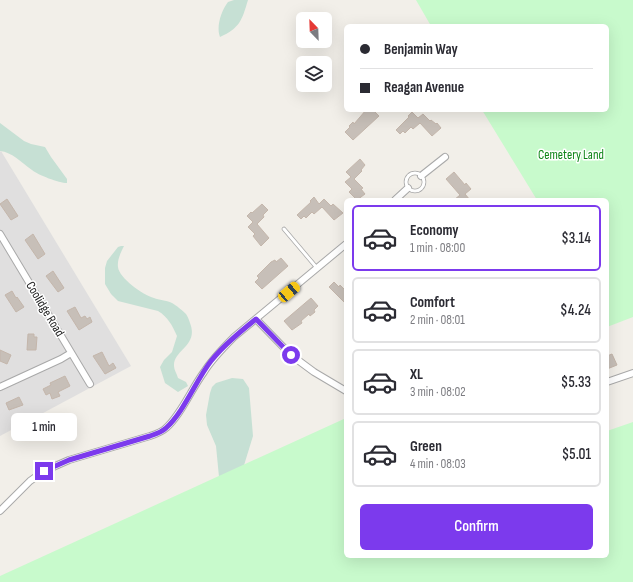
<!DOCTYPE html>
<meta charset="utf-8">
<style>
:root{--surface:#fff;--page:#f7f7f7;--text:#2b2b33;--muted:#7c7c81;--line:#e1e1e2;--accent:#7c3aed}
body{margin:0;font-family:"Sofia Sans Condensed",sans-serif;background:var(--page);color:var(--text);height:100vh;display:flex;flex-direction:column;font-size:15px;white-space:nowrap}
*{box-sizing:border-box;margin:0}
p{font-size:13px;color:var(--muted)}
.icon{flex:none;width:22px;height:22px;fill:none;stroke:currentColor;stroke-width:2;stroke-linecap:round;stroke-linejoin:round}
.map{position:relative;flex:1;overflow:hidden}
.panel{position:absolute;left:344px;top:198px;width:265px;height:360px;display:flex;flex-direction:column;background:var(--surface);border-radius:6px;box-shadow:0 4px 16px #0002}
.panel>*{flex:none}
.banner{position:absolute;left:344px;top:24px;width:265px;height:88px;border-radius:6px;box-shadow:0 4px 16px #0002;display:grid;align-content:center;height:88px;padding:0 16px;background:var(--surface)}
.needle{width:26px;rotate:337deg}
.buttons{position:absolute;left:296px;top:12px;display:grid;gap:8px}
.buttons a{display:grid;place-items:center;width:36px;height:36px;border-radius:6px;background:var(--surface);box-shadow:0 4px 16px #0002;font-size:20px}
.end{position:absolute;width:18px;height:18px;margin:-9px;border:5px solid #7c3aed;background:#fff;box-shadow:0 0 0 2px #fff}
.from{border-radius:50%}
.bubble{position:absolute;height:28px;border-radius:6px;background:var(--surface);box-shadow:0 4px 16px #0002;font-size:13px;font-weight:600;line-height:28px;text-align:center}
.car{position:absolute;width:12px;height:24px;margin:-12px -6px;border-radius:5px;box-shadow:0 0 3px 1px #0007;background:linear-gradient(#f5c518 24%,#345 0 40%,#f5c518 0 76%,#345 0 86%,#f5c518 0)}
.banner b{display:flex;align-items:center;gap:14px;height:38px;font-size:15px}
.banner b+b{border-top:1px solid var(--line)}
.banner i{width:10px;height:10px;background:var(--text)}
ul{padding:7px 0 0;list-style:none}
li{display:flex;align-items:center;gap:12px;height:66px;margin:0 8px 6px;padding:0 8px;border:2px solid var(--line);border-radius:6px}
li div{flex:1}
li b{display:block;font-size:15px}
li em{font-style:normal;font-weight:600}
li.current{border-color:var(--accent)}
li>.icon{width:36px;height:36px;stroke-width:1.5}
.cta{display:flex;gap:8px;margin-top:auto;padding:8px 16px}
.cta a{flex:1;height:46px;border-radius:6px;background:var(--accent);color:#fff;font-size:16px;font-weight:600;line-height:46px;text-align:center}
.map>svg:first-child{display:block}
</style>
<div class="map">
<svg width="633" height="582" viewBox="0 0 633 582">
<rect width="100%" height="100%" fill="#f2efe9"/>
<!-- residential -->
<path fill="#e0dfdf" d="M1 151 131 366 0 436V152Z"/>
<!-- wetland -->
<path fill="#c6e0d4" d="M234 0H248C242 20 240 28 220 37 216 27 221 11 228 2Z
M0 123 24 141 31 144 45 147 51 157 67 179V183C59 183 38 175 32 170 22 163 12 152 0 151Z
M121 246H124C121 252 117 260 118 267 119 278 143 295 154 298 159 300 166 300 172 303 176 305 183 311 186 314 188 317 189 320 190 323 199 346 173 350 174 366 174 370 177 374 178 378L186 382 188 386 178 392 165 383 160 367 164 360 172 352 177 336C172 325 168 317 158 311L118 301 111 294 105 284V268L107 261 118 247Z
M232 378 243 379 249 388 253 436 241 475 219 477 216 446 207 425 206 415 210 393 212 387 216 383Z"/>
<!-- park -->
<path fill="#c8facc" d="M416 0H633V317L607 327V320H609L607 317V200H537L482 110H607V26H431Z
M346 418V556H607V431L633 422V582H0V576Z"/>
<!-- building -->
<path fill="#c7bfb8" stroke="#c4b6ab" d="M366 110H373L379 116 353 140 345 132 350 127 349 126 353 122 354 124Z
M412 112 418 118 423 114 430 121 431 120 436 124 437 123 441 128 432 136 420 123 413 129 411 127 405 133 403 131 400 134 396 130 409 117 408 116Z
M360 159 365 165 361 170 362 171 354 179 363 188 361 189 365 194 357 200 349 192 352 189 345 182 351 177 346 172Z
M454 172 465 185 466 183 471 189 465 194 470 200H454L460 195 446 179Z
M314 197 319 204 324 199 331 206 333 204 343 213 334 220 322 207 314 214 312 212 306 218 304 216 301 219 297 215 311 202 310 201Z
M7 199 18 216 11 220 0 204Z
M262 204 268 210 263 215 264 217 257 224 269 238 261 246 253 236 255 234 248 227 253 222 247 216 251 212 252 213Z
M33 234 45 254 38 259 25 240Z
M281 258 288 266 262 289 255 282 259 278 257 276 271 262 275 260 276 262Z
M53 271 64 288 58 292 46 276Z
M334 282 339 287 340 285 346 291V304L329 287Z
M12 291 16 298 17 297 24 307 16 312 5 295Z
M311 298 318 306 314 310 315 312 310 316 309 314 301 321 302 323 292 330 284 321Z
M75 307 81 318 85 316 87 319 90 317 92 322 79 330 67 311Z
M28 334H34V337H37L36 350H27Z
M0 350 11 355 7 364 0 361Z
M102 352 109 366 113 363 116 368 105 374 93 356Z
M612 354 617 365 607 369V356Z
M65 376 70 386 58 392 60 396 52 399 50 393 46 395 43 389 51 385 50 383Z
M19 397 23 405 9 410 6 403Z"/>
<g fill="none" stroke-linecap="round" stroke-linejoin="round">
<!-- service casing -->
<g stroke="#a9a9a9" stroke-width="4.5">
<path id="service" d="M406 182a9 9 0 1 1 18 0a9 9 0 1 1-18 0Z
M284 229 317 268"/>
</g>
<!-- minor casing -->
<g stroke="#a9a9a9" stroke-width="8">
<path id="minor" d="M421 176 445 157
M395 200 408 188
M0 234 90 384
M256 319 291 355 314 372 346 391
M607 382 633 373
M0 387 61 359 71 353
M0 511 30 481 44 471 69 460 150 436C156 434 162 432 166 428 181 415 192 388 204 372 212 359 223 348 234 337L346 244"/>
</g>
<!-- service -->
<use href="#service" stroke="#fff" stroke-width="3"/>
<!-- minor -->
<use href="#minor" stroke="#fff" stroke-width="6"/>
</g>
<g fill="none" stroke-linecap="round" stroke-linejoin="round">
<!-- route -->
<path stroke="#7c3aed" stroke-width="5" d="M44 471 69 460 150 436C156 434 162 432 166 428 184 412 196 380 211 361 224 345 240 332 256 319L291 355"/>
</g>
<g text-anchor="middle" dominant-baseline="central" stroke-width="3" stroke-linejoin="round" paint-order="stroke">
<!-- park labels -->
<g font-size="13" fill="#0c8416" stroke="#fff">
<text x="571" y="155">Cemetery Land</text>
</g>
<!-- street labels -->
<g font-size="13" fill="#222" stroke="#fff">
<text transform="translate(45 309) rotate(59)">Coolidge Road</text>
</g>
</g>
</svg>
<div class="buttons">
<a><svg class="needle" viewBox="-14 -14 28 28"><path d="M0-13l5 13h-10z" fill="#e53935"/><path d="M0 13l5-13h-10z" fill="#7c7c81"/></svg></a>
<a><svg class="icon" aria-label="layers" viewBox="0 0 24 24"><path d="M12 4l9 5-9 5-9-5zM3 14l9 5 9-5"/></svg></a>
</div>
<i class="end from" style="left:291px;top:355px"></i>
<i class="end" style="left:44px;top:471px"></i>
<div class="bubble" style="left:11px;top:413px;width:66px">1 min</div>
<i class="car" style="left:289px;top:292px;rotate:50deg"></i>
<div class="banner">
<b><i class="from"></i>Benjamin Way</b>
<b><i></i>Reagan Avenue</b>
</div>
<section class="panel">
<ul>
<li class="current"><svg class="icon" aria-label="car" viewBox="0 0 24 24"><path d="M5 17H2v-5l4-1 3-4h7l3 4 3 1v5h-3M9 17h6M6 11h13"/><circle cx="7" cy="17" r="2"/><circle cx="17" cy="17" r="2"/></svg><div><b>Economy</b><p>1 min · 08:00</p></div><em>$3.14</em></li>
<li><svg class="icon" aria-label="car" viewBox="0 0 24 24"><path d="M5 17H2v-5l4-1 3-4h7l3 4 3 1v5h-3M9 17h6M6 11h13"/><circle cx="7" cy="17" r="2"/><circle cx="17" cy="17" r="2"/></svg><div><b>Comfort</b><p>2 min · 08:01</p></div><em>$4.24</em></li>
<li><svg class="icon" aria-label="car" viewBox="0 0 24 24"><path d="M5 17H2v-5l4-1 3-4h7l3 4 3 1v5h-3M9 17h6M6 11h13"/><circle cx="7" cy="17" r="2"/><circle cx="17" cy="17" r="2"/></svg><div><b>XL</b><p>3 min · 08:02</p></div><em>$5.33</em></li>
<li><svg class="icon" aria-label="car" viewBox="0 0 24 24"><path d="M5 17H2v-5l4-1 3-4h7l3 4 3 1v5h-3M9 17h6M6 11h13"/><circle cx="7" cy="17" r="2"/><circle cx="17" cy="17" r="2"/></svg><div><b>Green</b><p>4 min · 08:03</p></div><em>$5.01</em></li>
</ul>
<div class="cta"><a>Confirm</a></div>
</section>
</div>
